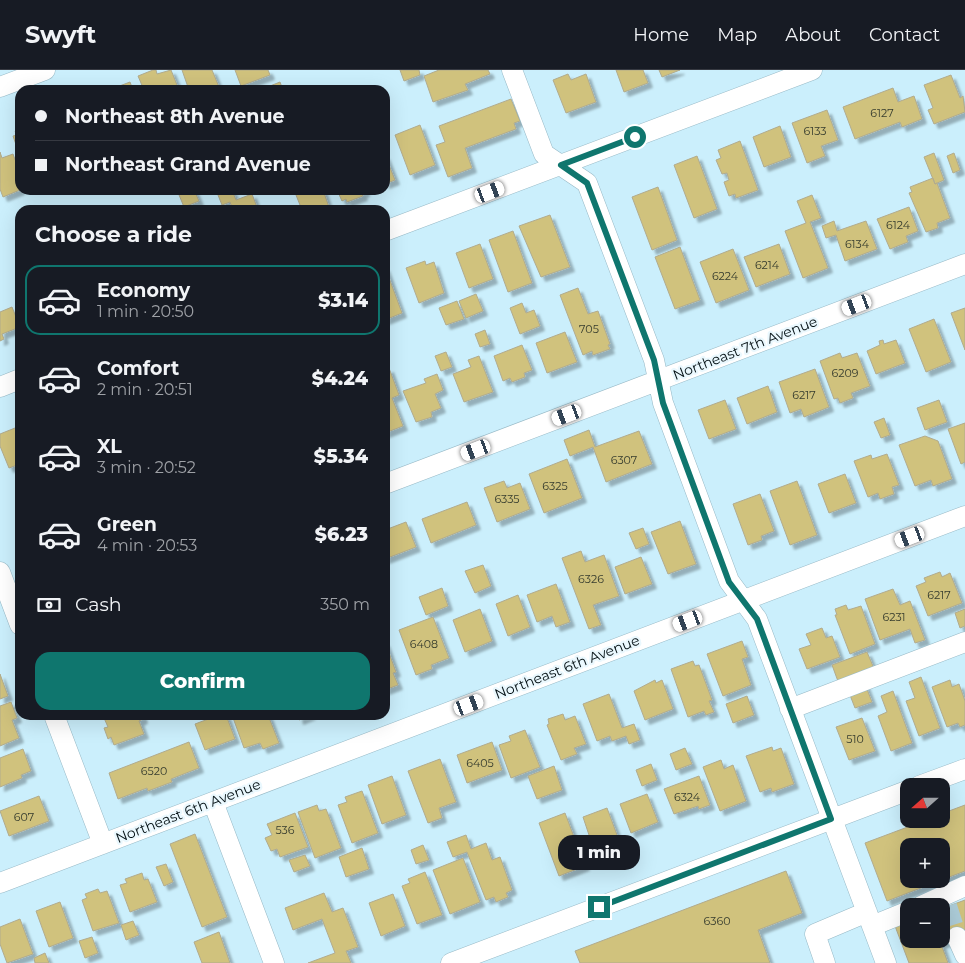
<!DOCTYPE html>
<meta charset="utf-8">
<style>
:root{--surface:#171b24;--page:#242831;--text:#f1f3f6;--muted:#9ea1a6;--line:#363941;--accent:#0f766e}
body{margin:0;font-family:Montserrat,sans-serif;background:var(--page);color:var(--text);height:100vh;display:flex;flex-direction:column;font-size:19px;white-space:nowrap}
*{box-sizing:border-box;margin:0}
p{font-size:16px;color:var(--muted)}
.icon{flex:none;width:28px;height:28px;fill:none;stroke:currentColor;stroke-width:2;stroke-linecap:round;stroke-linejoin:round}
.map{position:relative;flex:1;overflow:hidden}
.drawer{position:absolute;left:15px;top:135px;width:375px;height:515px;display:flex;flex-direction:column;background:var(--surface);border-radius:15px;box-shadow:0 5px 20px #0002}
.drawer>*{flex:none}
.guide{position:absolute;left:15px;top:15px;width:375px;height:110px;border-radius:15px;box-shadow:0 5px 20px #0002;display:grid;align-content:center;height:110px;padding:0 20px;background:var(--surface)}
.needle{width:32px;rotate:249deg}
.buttons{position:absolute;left:900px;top:708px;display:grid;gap:10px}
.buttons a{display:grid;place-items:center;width:50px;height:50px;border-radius:10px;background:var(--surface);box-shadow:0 5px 20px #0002;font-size:25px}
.end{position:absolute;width:22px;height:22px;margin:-11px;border:6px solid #0f766e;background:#fff;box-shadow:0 0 0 2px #fff}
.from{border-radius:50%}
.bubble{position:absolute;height:35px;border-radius:15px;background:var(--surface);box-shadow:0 5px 20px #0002;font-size:16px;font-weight:800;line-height:35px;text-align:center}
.car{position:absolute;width:15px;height:30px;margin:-15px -8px;border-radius:6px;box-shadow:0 0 4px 1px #0007;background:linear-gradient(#fff 24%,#345 0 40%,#fff 0 76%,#345 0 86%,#fff 0)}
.guide b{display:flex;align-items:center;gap:18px;height:48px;font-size:19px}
.guide b+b{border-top:1px solid var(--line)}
.guide i{width:12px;height:12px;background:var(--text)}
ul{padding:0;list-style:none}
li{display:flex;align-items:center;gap:15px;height:70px;margin:0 10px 8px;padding:0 10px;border:2px solid transparent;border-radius:15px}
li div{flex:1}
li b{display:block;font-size:19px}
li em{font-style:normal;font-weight:800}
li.current{border-color:var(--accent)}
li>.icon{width:45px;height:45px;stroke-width:1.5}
h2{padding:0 20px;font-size:22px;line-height:60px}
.pay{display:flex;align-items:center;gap:12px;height:55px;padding:0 20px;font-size:19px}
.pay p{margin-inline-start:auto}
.cta{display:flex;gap:10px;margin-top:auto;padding:10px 20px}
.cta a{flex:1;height:58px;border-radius:15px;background:var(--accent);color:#fff;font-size:20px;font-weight:800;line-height:58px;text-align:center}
header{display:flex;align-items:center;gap:30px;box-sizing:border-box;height:70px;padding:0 25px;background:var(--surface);border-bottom:1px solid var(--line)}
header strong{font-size:24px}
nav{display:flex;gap:28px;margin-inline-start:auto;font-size:18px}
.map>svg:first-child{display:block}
</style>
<header>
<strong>Swyft</strong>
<nav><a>Home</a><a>Map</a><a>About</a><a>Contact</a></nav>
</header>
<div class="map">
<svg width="965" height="893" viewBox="0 0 965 893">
<defs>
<filter id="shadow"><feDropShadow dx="4.5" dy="4.5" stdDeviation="1" flood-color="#0004"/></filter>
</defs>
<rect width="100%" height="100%" fill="#cbeffc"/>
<!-- building -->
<path fill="#d0c27d" stroke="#b1ab8e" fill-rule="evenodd" filter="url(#shadow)" d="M153 0H156L157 4 171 0 179 20H144L138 6Z
M182 0H212L219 17 212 20H189Z
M235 0H268L270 5 241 16Z
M400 0H419L420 5 404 11Z
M439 0H488L490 4 465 14 468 20 433 32 424 6Z
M616 0H643L648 13 624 22Z
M659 0H680L662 7Z
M568 4 571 10 586 4 596 32 566 43 553 10Z
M951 5 960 28 963 26 965 42 934 54 928 40 933 38 924 15Z
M130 12 133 20H109Z
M280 12 283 20H266L265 18Z
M893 18 898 32 914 26 922 49 902 57 900 52 855 69 843 37Z
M511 29 520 51 514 53 516 59 465 78 472 98 448 107 436 75 445 72 439 56Z
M827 40 838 70 821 76 825 86 807 93 792 53Z
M420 55 435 95 410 105 395 65Z
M780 56 791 87 764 97 753 67Z
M20 59V86L13 66 17 65 15 61Z
M740 71 758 120 736 128 735 124 729 126 724 112 729 110 727 103 722 104 716 90 721 88 718 80Z
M0 82 2 88 13 84 20 103V120L3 127 0 119Z
M934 83 944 110 935 114 924 87Z
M954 83 960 100 953 103 947 86Z
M385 85 395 110 385 114Z
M697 86 717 139 694 148 674 95Z
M933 108 935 114 937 113 950 148 937 153 938 158 926 162 909 123 912 122 910 117Z
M658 117 677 170 652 180 632 127Z
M177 120H194L199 131 184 137Z
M216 120H232L236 130 252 124 258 140H233L230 132 222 135Z
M294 120H323L330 140H302Z
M337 120H365V122L362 123 363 126 347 132 346 129 342 131Z
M812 125 821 148 810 152 828 198 803 208 785 161 806 153 797 131Z
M909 137 918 161 906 166 908 172 890 179 877 149Z
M550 145 570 197 541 207 519 156Z
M834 151 837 161 866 151 877 179 845 191 836 165 826 168 822 156Z
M513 161 532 213 508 222 489 170Z
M480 174 493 209 469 218 456 183Z
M779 174 790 204 756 217 744 187Z
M680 177 700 230 675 239 655 187Z
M733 179 749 220 716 233 700 192Z
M425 191 426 195 434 192 444 223 419 233 406 198Z
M385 197 402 243 385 250Z
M578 218 588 244 598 241 610 274 608 275 610 279 593 285 592 281 583 285 560 225Z
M476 224 483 241 466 248 459 231Z
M457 231 464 249 446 255 439 238Z
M522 233 526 243 534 240 540 256 520 264 510 238Z
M12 237 20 257 2 264 4 269 0 271V242Z
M965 238V280L951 243Z
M934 249 951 292 926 302 909 259Z
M485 260 490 274 480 277 475 264Z
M565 262 577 292 547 303 536 273Z
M883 270 884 274 896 270 905 293 876 304 867 281 880 275 879 271Z
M522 275 532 300 524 303 525 307 512 312 510 308 503 311 494 286Z
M446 282 452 297 441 301 435 286Z
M840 283 842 288 857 283 870 316 851 323 853 328 840 333 838 328 834 329 820 291Z
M479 286 493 322 464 332 453 304 471 297 468 290Z
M389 298 399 325 392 328 403 356 385 363V332L388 330 385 321V300Z
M815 299 829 337 804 347 801 339 790 343 779 312Z
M437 304 443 320 435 324 441 338 431 342 432 347 416 352 403 321 426 313 424 309Z
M768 316 777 342 747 354 737 328Z
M725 330 736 359 709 369 698 340Z
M939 330 947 352 925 360 917 338Z
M884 348 890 365 881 368 874 352Z
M965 353V392L961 394 948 359Z
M20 356V394L9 398 0 376V364Z
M589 360 595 377 639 361 652 394 606 412 593 377 570 386 564 370Z
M925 366 938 371 952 409 933 416 931 410 915 416 899 375Z
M887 384 899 415 892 417 894 424 880 429 878 423 868 427 854 391 871 385 872 389Z
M567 389 582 428 544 443 529 404Z
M845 404 856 433 829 443 818 414Z
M504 411 507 418 520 413 530 439 497 452 484 418Z
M797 411 817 465 790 475 770 421Z
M760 424 774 461 761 466 762 470 748 475 733 434Z
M467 432 476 455 431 473 422 449Z
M680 451 696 494 668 504 651 462Z
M406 452 416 477 385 489V460Z
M643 458 649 474 636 479 629 463Z
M581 481 585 492 604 485 619 526 593 535 601 555 589 559 562 488Z
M641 487 652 514 625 524 615 497Z
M483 495 491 516 475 523 465 501Z
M940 502 942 507 950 503 962 533 928 546 916 516 926 512 924 508Z
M556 514 570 552 556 557 552 546 537 552 527 525Z
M442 518 448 536 426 545 419 527Z
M893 519 900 535 910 531 925 570 915 573 910 559 880 570 865 529Z
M518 525 530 557 508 566 496 534Z
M846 535 848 540 861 536 875 574 850 584 835 545H837L835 539Z
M480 539 492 571 465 582 453 550Z
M965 539V556L960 558 955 543Z
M433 547 449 588 431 595 432 599 416 605 399 560Z
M822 558 826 568 832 566 840 587 807 599 799 579 811 575 806 564Z
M742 571 748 587 742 589 751 615 723 626 707 584Z
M385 572 396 602 393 603 398 615 385 620Z
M867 582 875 601 839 614 832 595Z
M693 591 695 596 699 595 712 630 709 631 714 642 706 645 704 641 688 647 671 599Z
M0 604 8 626 0 629Z
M921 607 940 658 919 666 906 631 915 628 909 612Z
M655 610 656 613 662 610 673 639 645 650 634 621Z
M950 610 952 617 959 614 965 631V655L960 657 958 653 947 657 932 617Z
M865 614 872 632 855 638 848 620Z
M893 621 912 673 891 681 878 646 887 642 881 626Z
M609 624 622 658 634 654 640 670 629 674 626 666 612 671 610 666 597 671 583 634Z
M747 626 754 645 733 653 726 634Z
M11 632 17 648 12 650 19 668 0 676V636Z
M563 644 565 650 575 646 586 674 574 678 577 684 561 690 547 655 549 654 548 649Z
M112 645H142L143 649 139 651 144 664 114 675 111 667 108 669 104 658 108 657 104 648Z
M219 645H226L235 669 205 680 195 654Z
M232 645H268L279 673 263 679 260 673 244 678Z
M298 645H311L299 650Z
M862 648 875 681 849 690 836 657Z
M525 660 540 697 511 708 499 675 511 671 509 666Z
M189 672 199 698 171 709 172 712 148 721 147 718 118 729 109 703Z
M492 672 502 700 467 713 457 685Z
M772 677 773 681 781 678 794 714 772 722 771 718 760 722 746 686Z
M685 678 692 694 676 700 670 684Z
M23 679 31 701 21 705 22 708 0 717V688Z
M440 689 456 732 439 738 442 748 428 753 408 701Z
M721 690 724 699 733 695 746 731 720 741 703 697Z
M651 694 657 710 642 716 636 700Z
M554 696 562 720 537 729 528 706Z
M392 706 406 745 382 754 368 715Z
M699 706 710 735 699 739 698 736 674 744 664 719Z
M362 721 378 763 352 773 338 735 347 732 345 727Z
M647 724 658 752 631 763 620 734Z
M39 726 49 751 9 766 0 741Z
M317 735 319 741 326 739 341 778 315 788 298 742Z
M965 735V801L887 831 865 773 929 749H941V744ZM909 776H941V809H909Z
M607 738 620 773 595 783 583 747Z
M295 743 308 777 280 787 277 779 271 781 265 768 272 765 267 754Z
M565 743 585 796 559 806 539 753Z
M195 764 227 847 202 857 170 774Z
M466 765 471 779 486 773 492 790 500 787 512 820 506 823 508 827 496 832 494 827 486 830 467 782 453 787 447 772Z
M423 775 429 790 416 794 411 780Z
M362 778 369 799 346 807 339 787Z
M305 785 310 796 294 802 289 790Z
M463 788 480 832 450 844 433 800Z
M166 794 173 812 164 816 156 797Z
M786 801 802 843 758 860 770 893H580L575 881Z
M425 802 442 845 417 854 402 816 410 813 408 809Z
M142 803 144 810 148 809 157 832 130 842 120 815 127 813 125 809Z
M98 819 100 823 107 821 119 853 93 861 82 830 87 828 85 824Z
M324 823 332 842 343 838 358 877 346 881 351 893H308L335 883 322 849 293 860 285 838Z
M393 824 405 856 381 866 369 833Z
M965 830V865L941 874 948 893H909L895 856 909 851V869H941V839Z
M60 832 73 868 49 877 36 841Z
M20 849 33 884 7 893 0 874V857Z
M133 851 139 865 126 870 121 855Z
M219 862 230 893H202L194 872Z
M92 867 98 883 85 888 79 871Z
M45 883 49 893H35L34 888Z"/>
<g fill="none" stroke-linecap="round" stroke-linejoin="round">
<!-- minor-tunnel -->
<path stroke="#adcdd9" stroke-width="20" stroke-dasharray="20 10" stroke-linecap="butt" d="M947 836 957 867"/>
<!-- minor casing -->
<g stroke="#97b9c6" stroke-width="21">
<path id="minor" d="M512 0 544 84 587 113 654 290 663 333 729 511 757 549 886 893
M0 17 45 0
M385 161 812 0
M0 317 20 309
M385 414 965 194
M0 502 20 555
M790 639 965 572
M54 645 103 774
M919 716 965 699
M213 732 274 893
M0 813 965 446
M921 836 965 816
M872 856 909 841
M957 867 965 885
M451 893 909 720
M825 893 815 864 867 842"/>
</g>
<!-- minor -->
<use href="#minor" stroke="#fff" stroke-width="20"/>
</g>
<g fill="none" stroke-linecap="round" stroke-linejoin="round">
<!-- route -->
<path stroke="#0f766e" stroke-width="6" d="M599 837 831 749 757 549 729 512 663 333 654 290 587 113 561 95 635 67"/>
</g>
<g text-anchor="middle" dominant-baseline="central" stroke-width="4.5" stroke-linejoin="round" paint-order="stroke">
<!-- number labels -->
<g font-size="11" fill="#363c2e">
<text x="882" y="43">6127</text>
<text x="815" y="61">6133</text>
<text x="898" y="155">6124</text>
<text x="857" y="174">6134</text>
<text x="767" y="195">6214</text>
<text x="725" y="206">6224</text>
<text x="589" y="259">705</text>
<text x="845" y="303">6209</text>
<text x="804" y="325">6217</text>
<text x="624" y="390">6307</text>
<text x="555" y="416">6325</text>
<text x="507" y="429">6335</text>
<text x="591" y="509">6326</text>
<text x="939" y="525">6217</text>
<text x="894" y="547">6231</text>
<text x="424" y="574">6408</text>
<text x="855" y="669">510</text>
<text x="480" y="693">6405</text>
<text x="154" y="701">6520</text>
<text x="687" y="727">6324</text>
<text x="24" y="747">607</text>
<text x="285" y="760">536</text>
<text x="717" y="851">6360</text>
</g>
<!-- street labels -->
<g font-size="14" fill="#030f13" stroke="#eaf8fe">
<text transform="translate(745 278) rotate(-21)">Northeast 7th Avenue</text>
<text transform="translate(567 597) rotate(-21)">Northeast 6th Avenue</text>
<text transform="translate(188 741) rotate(-21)">Northeast 6th Avenue</text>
</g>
</g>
</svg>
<div class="buttons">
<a><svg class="needle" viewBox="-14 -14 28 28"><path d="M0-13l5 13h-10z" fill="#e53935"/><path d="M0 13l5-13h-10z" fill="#9ea1a6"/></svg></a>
<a>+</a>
<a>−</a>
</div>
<i class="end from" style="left:635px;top:67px"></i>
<i class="end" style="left:599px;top:837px"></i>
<div class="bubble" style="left:558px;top:765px;width:82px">1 min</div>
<i class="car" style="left:490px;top:122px;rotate:69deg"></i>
<i class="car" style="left:857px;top:235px;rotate:249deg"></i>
<i class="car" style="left:567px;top:345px;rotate:249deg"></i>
<i class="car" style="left:476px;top:380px;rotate:249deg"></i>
<i class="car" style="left:910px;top:467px;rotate:249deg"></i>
<i class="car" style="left:688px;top:551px;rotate:249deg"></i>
<i class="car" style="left:469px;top:635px;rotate:69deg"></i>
<div class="guide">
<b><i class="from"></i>Northeast 8th Avenue</b>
<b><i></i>Northeast Grand Avenue</b>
</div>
<section class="drawer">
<h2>Choose a ride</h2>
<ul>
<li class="current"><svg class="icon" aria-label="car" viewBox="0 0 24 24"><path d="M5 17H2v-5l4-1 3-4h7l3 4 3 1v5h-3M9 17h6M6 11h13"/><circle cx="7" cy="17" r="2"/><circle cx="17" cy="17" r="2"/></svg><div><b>Economy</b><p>1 min · 20:50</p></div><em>$3.14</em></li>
<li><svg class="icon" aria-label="car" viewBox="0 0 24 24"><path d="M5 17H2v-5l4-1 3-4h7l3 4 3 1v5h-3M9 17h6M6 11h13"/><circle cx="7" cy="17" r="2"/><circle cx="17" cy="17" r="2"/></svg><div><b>Comfort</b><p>2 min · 20:51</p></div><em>$4.24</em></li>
<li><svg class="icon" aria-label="car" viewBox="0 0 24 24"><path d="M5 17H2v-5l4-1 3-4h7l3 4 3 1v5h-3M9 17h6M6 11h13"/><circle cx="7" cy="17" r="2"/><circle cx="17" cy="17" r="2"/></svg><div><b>XL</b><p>3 min · 20:52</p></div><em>$5.34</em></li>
<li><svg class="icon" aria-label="car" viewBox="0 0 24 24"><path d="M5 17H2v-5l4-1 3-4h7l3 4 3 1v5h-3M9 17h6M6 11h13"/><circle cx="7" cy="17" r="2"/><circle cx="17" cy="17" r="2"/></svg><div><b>Green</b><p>4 min · 20:53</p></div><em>$6.23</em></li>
</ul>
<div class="pay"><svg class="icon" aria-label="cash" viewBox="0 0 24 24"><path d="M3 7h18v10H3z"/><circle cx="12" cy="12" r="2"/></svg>Cash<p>350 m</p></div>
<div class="cta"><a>Confirm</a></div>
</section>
</div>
